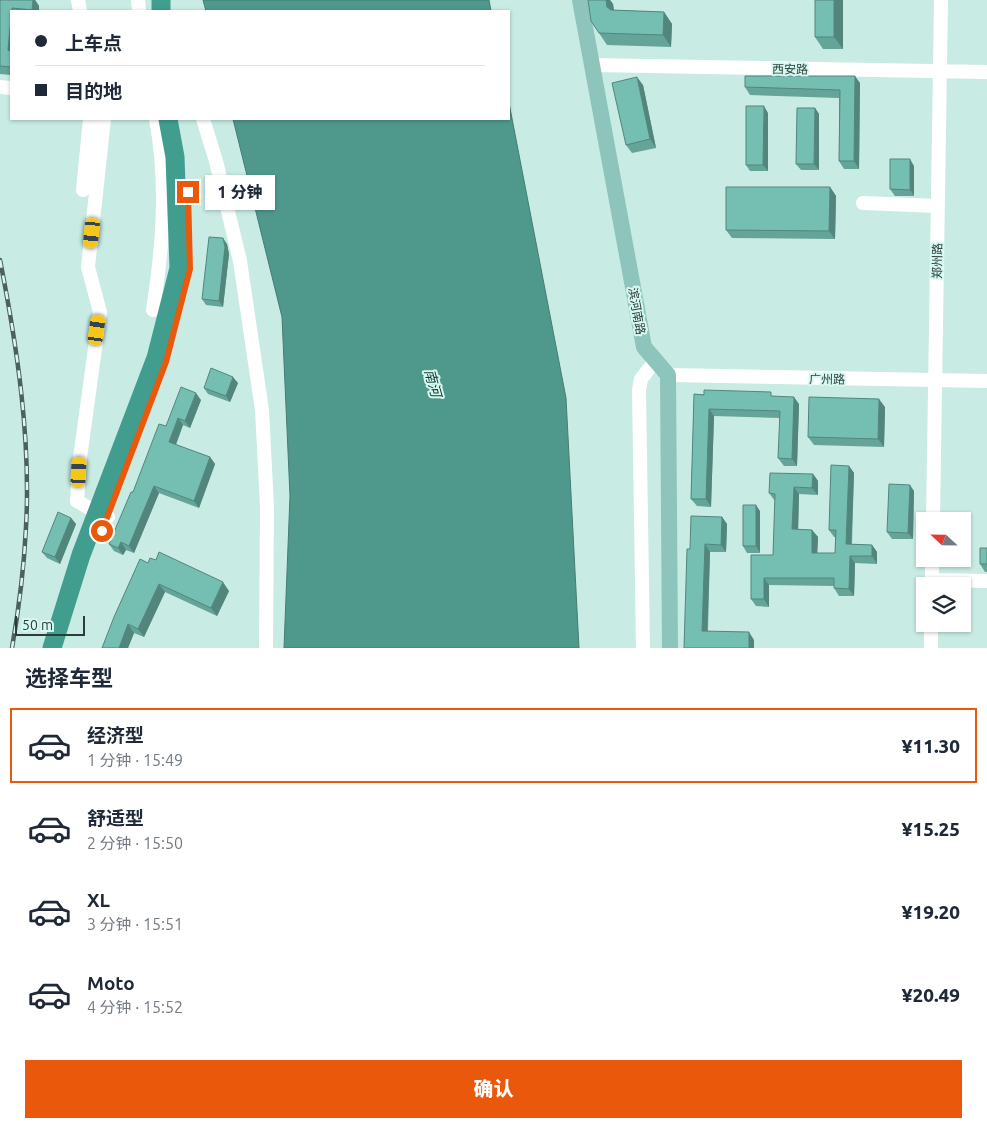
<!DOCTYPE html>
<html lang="zh">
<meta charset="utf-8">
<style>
:root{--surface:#fff;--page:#f6f6f7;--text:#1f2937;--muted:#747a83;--line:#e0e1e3;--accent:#ea580c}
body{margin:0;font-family:Ubuntu,"Noto Sans SC",sans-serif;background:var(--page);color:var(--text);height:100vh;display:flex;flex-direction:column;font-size:19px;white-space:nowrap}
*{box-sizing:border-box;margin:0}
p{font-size:16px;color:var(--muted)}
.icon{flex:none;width:28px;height:28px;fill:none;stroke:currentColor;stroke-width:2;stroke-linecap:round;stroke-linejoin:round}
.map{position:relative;height:648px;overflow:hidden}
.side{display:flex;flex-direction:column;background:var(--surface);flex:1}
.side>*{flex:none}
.hud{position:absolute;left:10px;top:10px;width:500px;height:110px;border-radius:0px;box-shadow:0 1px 4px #0004;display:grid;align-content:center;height:110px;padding:0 25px;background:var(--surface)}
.needle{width:32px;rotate:292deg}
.tools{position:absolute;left:916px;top:512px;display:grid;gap:10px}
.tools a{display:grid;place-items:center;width:55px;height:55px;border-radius:0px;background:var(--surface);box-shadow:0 1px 4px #0004;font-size:25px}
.scale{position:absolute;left:15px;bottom:12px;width:70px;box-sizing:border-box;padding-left:5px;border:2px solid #2e3c39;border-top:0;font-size:14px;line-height:18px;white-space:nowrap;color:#2e3c39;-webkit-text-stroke:4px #d5f9f1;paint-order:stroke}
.end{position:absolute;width:22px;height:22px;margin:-11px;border:6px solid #ea580c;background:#fff;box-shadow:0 0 0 2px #fff}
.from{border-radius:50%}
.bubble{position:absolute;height:35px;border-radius:0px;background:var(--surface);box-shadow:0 1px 4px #0004;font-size:16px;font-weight:800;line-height:35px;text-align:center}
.car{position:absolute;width:15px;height:30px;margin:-15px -8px;border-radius:6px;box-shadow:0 0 4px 1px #0007;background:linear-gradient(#f5c518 24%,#345 0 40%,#f5c518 0 76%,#345 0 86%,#f5c518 0)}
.hud b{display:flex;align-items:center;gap:18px;height:48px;font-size:19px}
.hud b+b{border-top:1px solid var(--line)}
.hud i{width:12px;height:12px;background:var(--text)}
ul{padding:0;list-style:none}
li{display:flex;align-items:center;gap:15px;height:75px;margin:0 10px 8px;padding:0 15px;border:2px solid transparent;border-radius:0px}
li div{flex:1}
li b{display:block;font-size:19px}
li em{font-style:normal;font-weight:800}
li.on{border-color:var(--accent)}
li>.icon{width:45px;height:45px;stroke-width:1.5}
h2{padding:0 25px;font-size:22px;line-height:60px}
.button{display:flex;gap:10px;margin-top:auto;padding:10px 25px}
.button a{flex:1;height:58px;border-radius:0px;background:var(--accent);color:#fff;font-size:20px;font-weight:800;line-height:58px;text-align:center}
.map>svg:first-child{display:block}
</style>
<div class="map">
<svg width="987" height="648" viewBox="0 0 987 648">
<rect width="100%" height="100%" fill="#c8ebe4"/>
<!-- water -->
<path fill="#4f998c" stroke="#457d73" d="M203 0H489L491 11H206Z
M509 103 566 398 579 648H284L290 496 282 317 233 119H509Z"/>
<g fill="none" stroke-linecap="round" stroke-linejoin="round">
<!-- minor -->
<path stroke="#fff" stroke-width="14" d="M78 0 80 11
M138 0 139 11
M593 65 987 72
M0 87 11 88
M104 119 88 267 100 312 80 458 77 501 98 513 108 517
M203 119 216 161 240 261 262 410 267 506 266 648
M83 190 90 119
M863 203 938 206
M153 310C163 245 168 184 156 119
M668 375 987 381
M933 521 941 0
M932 580 987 581
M932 586V559
M643 648 639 390 641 379 655 361
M931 648V624"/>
<!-- major -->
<path stroke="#8dc4bb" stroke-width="16" d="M580 0 644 347 668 375 670 648"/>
<!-- highway -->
<path stroke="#419d8e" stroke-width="19" d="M161 0V11
M52 648 81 555 156 358 179 268 175 157 168 119"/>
<!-- rail casing -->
<g stroke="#4e605c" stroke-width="4.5">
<path id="rail" d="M0 260C17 346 31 439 26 527 24 568 19 608 12 648"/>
</g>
<!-- rail -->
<use href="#rail" stroke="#d5f9f1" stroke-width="2.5" stroke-dasharray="8" stroke-linecap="butt"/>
</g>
<!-- wall -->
<path fill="#65a499" d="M0 0H35L39 6V11H11V75L0 74Z
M588 0H610L613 4 614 10 664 12 672 24 671 47 607 45 599 33Z
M815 0H843V49H823L815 37Z
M860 83 859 169H844L839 161V98L750 95 745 87Z
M643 85 656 148 632 153 626 145Z
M815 108 819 114V170H801L796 164Z
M768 113V171H750L746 165Z
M914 166V196H895L890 189Z
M830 187 836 196 835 239 732 238 726 230Z
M227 244 229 254 223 307 206 305 202 299Z
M238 383 230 402 208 394 204 388Z
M694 394 774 396 799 404 797 466H784L778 458 780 418 714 416 711 507 697 506 691 499Z
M201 400 190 428 183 425 176 445 210 457 215 464 199 508 159 493 134 553 126 550 123 555 114 551 109 544 133 492 166 426Z
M885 407 884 447 814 445 808 437Z
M849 466 854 473 852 544 872 545 877 552V564L855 563 854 596H839L834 588V586L769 585V607L756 606 751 599 773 555 775 501 769 493 813 474 818 481V495L799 494 798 529 812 530 818 537 817 553H835V537H834L829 530Z
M914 491 913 539H892L887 532Z
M760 511V553H747L743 546Z
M722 517 727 524 726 552H710L708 631 754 640V648H684L690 549Z
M71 518 76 524 60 564 47 558 42 552Z
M987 548V572H985L980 564Z
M148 563 229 591 217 616 165 592 144 637 134 633 128 648H102Z"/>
<!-- shaded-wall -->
<path fill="#52867d" d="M33 0H35L39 6V11H33L32 10Z
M606 0H610L613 4 615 19 607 7Z
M834 0H843V49L834 37Z
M664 12 672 24 671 47 663 35Z
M11 16V55L8 50Z
M855 76 860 83 859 169 854 161Z
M637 77 643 85 656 148 650 139Z
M764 106 768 113V171L763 165Z
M815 108 819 114V170L814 164Z
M910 159 914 166V196L910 190Z
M830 187 836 196 835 239 829 231Z
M223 238 227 244 229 254 223 307 219 301Z
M233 377 238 383 230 402 226 396Z
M196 393 201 400 190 428 185 421Z
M794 397 799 404 797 466 792 459Z
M879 399 885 407 884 447 878 439Z
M709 409 714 416 711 507 706 499Z
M178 418 183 425 174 449 169 442Z
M210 457 215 464 199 508 194 501Z
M849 466 854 473 851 552 846 544Z
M813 474 818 481V495L812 488Z
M910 485 914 491 913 539 908 533Z
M154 486 159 493 134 553 129 546Z
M794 487 799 494 798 536 792 529Z
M756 505 760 511V553L756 546Z
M722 517 727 524 726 552 721 545Z
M71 518 76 524 60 564 55 557Z
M812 530 818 537 817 561 812 553Z
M121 542 126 550 123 555 118 548Z
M705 544 710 552 707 638 702 631Z
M872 545 877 552V564L872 556Z
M850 556 855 563 854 596 849 589Z
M764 578 769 585V607L764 599Z
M223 582 229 591 217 616 211 608Z
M159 584 165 592 144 637 138 629Z
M128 624 134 633 128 648H119Z
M749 632 754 640V648H749Z"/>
<!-- building -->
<path fill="#75bfb2" stroke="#52867d" d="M0 0H33L32 10 12 8 8 50 11 51V67L0 66Z
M588 0H606L607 7 611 10 664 12 663 35 599 33 591 21Z
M815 0H834V37H815Z
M745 76H855L854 161H839L840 90 745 87Z
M637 77 650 139 626 145 612 83Z
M746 106H764L763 165H746Z
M797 108H815L814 164H796Z
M890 159H910V190L890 189Z
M726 187H830L829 231 726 230Z
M209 237 223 238 225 247 219 301 202 299Z
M211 368 233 377 226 396 204 388Z
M181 387 196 393 185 421 178 418 169 442 210 457 194 501 154 486 129 546 121 542 118 548 109 544 131 492H133L159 424 166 426Z
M704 390 771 392V396L794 397 792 459 778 458 780 411 709 409 706 499H691L694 394 704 395Z
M809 397 879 399 878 439 808 437Z
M831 465 849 466 846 544 872 545V556H850L849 589 834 588V578H764V599H751V555H773L775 494 769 493 770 473 813 474 812 488 794 487 792 529 812 530V553H835L836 530H829Z
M889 484 910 485 908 533 887 532Z
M743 505H756V546H743Z
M58 512 71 518 55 557 42 552Z
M691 516 722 517 721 545 705 544 702 631 749 632V648H684L687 549H690Z
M980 548H987V564H980Z
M159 552 223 582 211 608 159 584 138 629 128 624 119 648H102L114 617 140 559 148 563 150 558 156 560Z"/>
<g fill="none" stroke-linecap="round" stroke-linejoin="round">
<!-- route -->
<path stroke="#ea580c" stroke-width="6" d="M102 531 166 362 185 288 190 269 188 192"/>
</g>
<g text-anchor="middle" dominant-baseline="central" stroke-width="4" stroke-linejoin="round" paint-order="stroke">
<!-- street labels -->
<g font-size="12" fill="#2e3c39" stroke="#d5f9f1">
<text transform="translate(790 69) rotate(1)">西安路</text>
<text transform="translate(937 261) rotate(-89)">郑州路</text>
<text transform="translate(637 311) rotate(80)">滨河南路</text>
<text transform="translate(827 379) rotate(1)">广州路</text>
</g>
<!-- water labels -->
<g font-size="14" font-style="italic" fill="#133731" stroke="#d5f9f1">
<text transform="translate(433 383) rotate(75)">南河</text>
</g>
</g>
</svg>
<div class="tools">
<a><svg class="needle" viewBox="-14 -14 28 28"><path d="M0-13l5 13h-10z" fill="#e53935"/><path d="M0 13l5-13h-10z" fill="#747a83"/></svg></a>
<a><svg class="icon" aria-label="layers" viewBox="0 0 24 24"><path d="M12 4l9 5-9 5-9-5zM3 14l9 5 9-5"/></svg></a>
</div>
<div class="scale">50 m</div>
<i class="end from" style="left:102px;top:531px"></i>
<i class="end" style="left:188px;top:192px"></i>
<div class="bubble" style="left:205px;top:175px;width:70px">1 分钟</div>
<i class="car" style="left:92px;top:233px;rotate:186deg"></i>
<i class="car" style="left:97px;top:330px;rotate:8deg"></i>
<i class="car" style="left:79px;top:472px;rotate:3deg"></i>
<div class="hud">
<b><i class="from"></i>上车点</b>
<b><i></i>目的地</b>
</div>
</div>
<section class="side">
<h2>选择车型</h2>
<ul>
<li class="on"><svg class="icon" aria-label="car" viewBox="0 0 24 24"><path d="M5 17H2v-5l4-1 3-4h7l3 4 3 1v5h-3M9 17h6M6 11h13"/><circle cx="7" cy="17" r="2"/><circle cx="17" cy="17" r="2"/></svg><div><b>经济型</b><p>1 分钟 · 15:49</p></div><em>¥11.30</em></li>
<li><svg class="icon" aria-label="car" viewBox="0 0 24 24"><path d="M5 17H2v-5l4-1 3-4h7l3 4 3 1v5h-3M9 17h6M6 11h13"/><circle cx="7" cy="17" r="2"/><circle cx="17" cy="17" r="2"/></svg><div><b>舒适型</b><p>2 分钟 · 15:50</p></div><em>¥15.25</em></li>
<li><svg class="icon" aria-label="car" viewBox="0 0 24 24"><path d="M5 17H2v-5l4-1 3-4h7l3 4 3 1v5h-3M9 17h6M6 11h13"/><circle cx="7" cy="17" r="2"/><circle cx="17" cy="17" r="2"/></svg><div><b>XL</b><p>3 分钟 · 15:51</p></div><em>¥19.20</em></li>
<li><svg class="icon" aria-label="car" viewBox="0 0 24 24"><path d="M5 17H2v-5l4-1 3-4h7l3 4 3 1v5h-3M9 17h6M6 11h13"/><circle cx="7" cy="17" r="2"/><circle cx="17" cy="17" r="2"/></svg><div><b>Moto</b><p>4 分钟 · 15:52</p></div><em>¥20.49</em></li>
</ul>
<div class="button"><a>确认</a></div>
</section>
